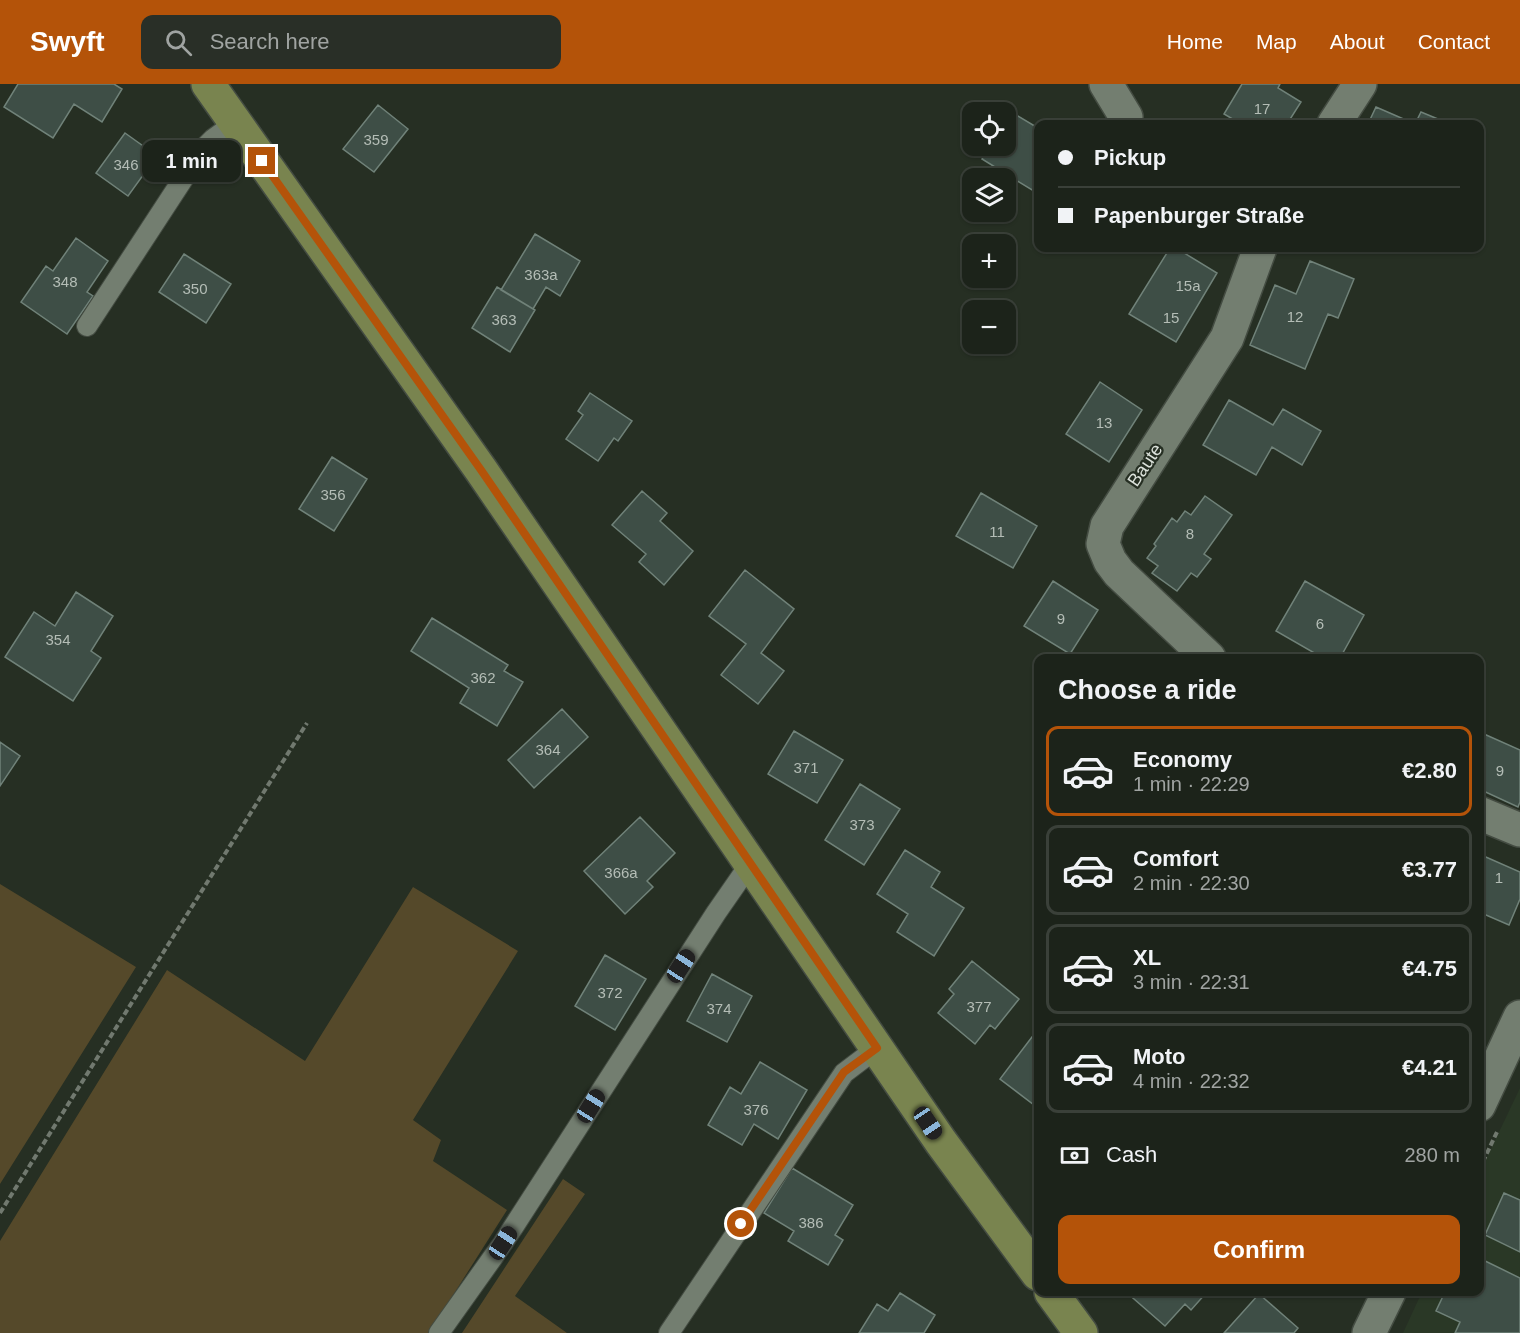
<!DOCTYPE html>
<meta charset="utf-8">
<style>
:root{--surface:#1c231a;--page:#292f27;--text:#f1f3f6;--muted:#a0a4a2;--line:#3a4039;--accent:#b45309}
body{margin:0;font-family:Helvetica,sans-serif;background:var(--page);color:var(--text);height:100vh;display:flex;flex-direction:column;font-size:22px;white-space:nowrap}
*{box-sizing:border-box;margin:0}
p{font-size:20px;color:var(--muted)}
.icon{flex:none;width:33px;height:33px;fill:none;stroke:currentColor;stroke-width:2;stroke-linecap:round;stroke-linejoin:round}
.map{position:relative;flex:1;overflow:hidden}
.panel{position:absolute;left:1034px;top:570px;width:450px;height:642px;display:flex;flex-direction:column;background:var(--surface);border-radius:12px;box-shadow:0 2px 4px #0004,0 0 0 2px var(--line)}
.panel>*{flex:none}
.guide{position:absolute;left:1034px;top:36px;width:450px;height:132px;border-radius:12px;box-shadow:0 2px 4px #0004,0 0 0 2px var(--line);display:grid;align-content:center;height:132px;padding:0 24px;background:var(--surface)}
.tools{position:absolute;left:962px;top:18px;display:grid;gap:12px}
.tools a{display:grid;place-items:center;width:54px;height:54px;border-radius:12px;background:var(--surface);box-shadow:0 2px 4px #0004,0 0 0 2px var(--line);font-size:30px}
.end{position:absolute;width:27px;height:27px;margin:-14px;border:8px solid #b45309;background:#fff;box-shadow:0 0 0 3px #fff}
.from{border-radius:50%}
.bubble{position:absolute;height:42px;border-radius:12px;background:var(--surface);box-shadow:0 2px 4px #0004,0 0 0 2px var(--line);font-size:20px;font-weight:800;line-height:42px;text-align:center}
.car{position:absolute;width:18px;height:36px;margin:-18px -9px;border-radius:8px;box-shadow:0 0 4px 2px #0007;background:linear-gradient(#222 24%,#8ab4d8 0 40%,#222 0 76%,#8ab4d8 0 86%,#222 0)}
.guide b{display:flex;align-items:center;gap:21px;height:57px;font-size:22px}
.guide b+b{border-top:2px solid var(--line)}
.guide i{width:15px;height:15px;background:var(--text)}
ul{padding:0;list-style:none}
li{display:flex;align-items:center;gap:18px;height:90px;margin:0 12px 9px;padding:0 12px;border:3px solid var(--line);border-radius:12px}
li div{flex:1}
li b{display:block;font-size:22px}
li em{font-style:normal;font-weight:800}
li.on{border-color:var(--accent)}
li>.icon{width:54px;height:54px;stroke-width:1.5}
h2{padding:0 24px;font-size:27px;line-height:72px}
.pay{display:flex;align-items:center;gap:15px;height:66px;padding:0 24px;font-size:22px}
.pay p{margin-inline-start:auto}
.primary-button{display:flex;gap:12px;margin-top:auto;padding:12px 24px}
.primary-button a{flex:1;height:69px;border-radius:12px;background:var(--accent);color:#fff;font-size:24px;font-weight:800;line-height:69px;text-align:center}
header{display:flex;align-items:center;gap:36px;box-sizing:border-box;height:84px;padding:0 30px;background:var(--accent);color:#fff}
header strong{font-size:28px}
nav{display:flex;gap:33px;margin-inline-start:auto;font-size:21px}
.search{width:420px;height:54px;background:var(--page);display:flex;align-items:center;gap:15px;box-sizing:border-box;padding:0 21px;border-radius:12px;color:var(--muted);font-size:22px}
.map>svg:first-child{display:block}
</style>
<header>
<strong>Swyft</strong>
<div class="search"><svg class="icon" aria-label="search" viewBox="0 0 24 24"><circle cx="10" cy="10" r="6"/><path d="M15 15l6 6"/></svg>Search here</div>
<nav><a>Home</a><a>Map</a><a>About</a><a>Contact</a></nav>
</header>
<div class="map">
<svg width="1520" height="1249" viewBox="0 0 1520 1249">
<rect width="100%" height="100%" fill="#262f23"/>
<!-- built -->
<path fill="#2a3826" d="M1520 1004V1249H1403L1422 1208H1479V1090Z"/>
<!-- green -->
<path fill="#55492a" d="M0 800 136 883 0 1100Z
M413 803 518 867 413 1036 441 1056 433 1077 507 1126 429 1249H0V1157L167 886 305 977Z
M563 1095 585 1110 515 1212 567 1249H462Z"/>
<!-- building -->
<path fill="#3e4e46" stroke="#708279" stroke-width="1.5" d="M18 0H114L122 5 102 38 74 20 53 54 4 23Z
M1242 0H1280L1278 4 1301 18 1287 40H1252L1248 38 1246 40H1241L1224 30Z
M378 21 408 45 374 88 343 65Z
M1376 23 1415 40 1421 28 1450 40H1368Z
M1011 28 1038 44 1037 109 982 75 991 62H1005V38Z
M125 49 157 72 128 112 96 89Z
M535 150 580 177 560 212 546 203 533 225 501 206Z
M76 154 108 177 87 208 93 212 67 250 21 218 46 182 53 187Z
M1170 164H1176L1217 189 1176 258 1129 230Z
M184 170 231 200 206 239 159 208Z
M1310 177 1354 195 1338 234 1328 230 1305 285 1250 261 1275 201 1296 210Z
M497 203 535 226 510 268 472 244Z
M1100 298 1142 326 1109 378 1066 350Z
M590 309 632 337 618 357 614 354 598 377 566 355 583 331 578 327Z
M1229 316 1273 341 1283 325 1321 347 1302 381 1272 363 1256 391 1203 361Z
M332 373 367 395 334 447 299 425Z
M642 407 667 429 660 437 693 467 664 501 639 478 646 470 612 441Z
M981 409 1037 442 1013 484 956 452Z
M1205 412 1232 431 1204 470 1211 475 1197 493 1191 489 1177 507 1152 489 1158 482 1147 474 1156 462 1154 460 1172 434 1177 438 1185 427 1191 431Z
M745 486 794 525 761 569 784 587 758 620 721 591 746 560 709 532Z
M1053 497 1098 526 1070 570 1024 542Z
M1305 497 1364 531 1340 574H1323L1276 547Z
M76 508 113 532 91 567 101 574 73 617 5 573 34 528 55 542Z
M432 534 508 581 504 587 523 598 497 642 460 619 469 604 411 567Z
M562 625 588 653 534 704 508 676Z
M794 647 843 676 817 719 768 690Z
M1484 650 1520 666V718L1518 723 1479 705V662Z
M0 658 20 672 0 702Z
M860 700 900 725 864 781 825 756Z
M640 733 675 769 647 797 653 803 625 830 584 787Z
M905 766 940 788 931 803 964 824 934 872 897 848 908 830 877 810Z
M1479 770 1520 788V815L1509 841 1479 828Z
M605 871 646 895 615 946 575 922Z
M972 877 1019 915 995 945 990 941 975 960 938 929 954 910 949 905Z
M712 890 752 912 727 958 687 937Z
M1035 949 1038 951V1024L1000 995Z
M760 978 807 1006 778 1055 754 1040 742 1061 708 1041 730 1003 741 1010Z
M792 1084 853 1121 835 1151 843 1156 828 1181 788 1157 794 1147 764 1129Z
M1504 1109 1520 1116V1168L1485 1151Z
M1479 1174 1520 1194V1249H1455L1460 1238 1436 1227 1445 1208H1479Z
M1126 1208H1207L1191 1226 1185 1220 1165 1242Z
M900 1209 935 1231 924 1249H859L877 1220 888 1227Z
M1259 1210 1298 1244 1294 1249H1224Z"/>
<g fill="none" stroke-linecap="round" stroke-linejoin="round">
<!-- lane casing -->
<g stroke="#444c42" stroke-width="22">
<path id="lane" d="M87 242 202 66 213 55 235 39
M439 1249 503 1159 716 829 750 780
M669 1249 844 989 877 964"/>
</g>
<!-- street casing -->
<g stroke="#444c42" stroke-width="36">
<path id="street" d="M1106 0 1126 33
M1334 40 1360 0
M1209 574 1119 489 1110 477 1103 460 1107 442 1227 254 1260 164
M1479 729 1520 746
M1479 1021 1520 933
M1369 1249 1389 1208"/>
</g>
<!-- secondary casing -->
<g stroke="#444c42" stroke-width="36">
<path id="secondary" d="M208 0 481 386 941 1058 1038 1190
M1051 1208 1081 1249"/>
</g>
<!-- path -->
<path stroke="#71796f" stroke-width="4" stroke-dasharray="6 3" stroke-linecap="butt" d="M1479 1086 1497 1048
M0 1129 307 639"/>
<!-- lane -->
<use href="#lane" stroke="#737e70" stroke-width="20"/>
<!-- street -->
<use href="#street" stroke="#737e70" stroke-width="33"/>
<!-- secondary -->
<use href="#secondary" stroke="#79844f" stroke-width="33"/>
</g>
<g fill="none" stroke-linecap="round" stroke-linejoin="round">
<!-- route -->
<path stroke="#b45309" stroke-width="8" d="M262 77 481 386 877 964 844 988 741 1140"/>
</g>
<g text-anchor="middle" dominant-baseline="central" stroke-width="4.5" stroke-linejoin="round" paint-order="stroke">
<!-- number labels -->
<g font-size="15" fill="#b4bdb6">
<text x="1262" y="24">17</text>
<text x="376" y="55">359</text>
<text x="126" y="80">346</text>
<text x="541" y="190">363a</text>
<text x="65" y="197">348</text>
<text x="1188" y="201">15a</text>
<text x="195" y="204">350</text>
<text x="1295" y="232">12</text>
<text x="1171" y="233">15</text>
<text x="504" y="235">363</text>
<text x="1104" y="338">13</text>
<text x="333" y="410">356</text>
<text x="997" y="447">11</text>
<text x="1190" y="449">8</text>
<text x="1061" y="534">9</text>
<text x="1320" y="539">6</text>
<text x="58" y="555">354</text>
<text x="483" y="593">362</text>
<text x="548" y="665">364</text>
<text x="806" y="683">371</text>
<text x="1500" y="686">9</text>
<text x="862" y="740">373</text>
<text x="621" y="788">366a</text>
<text x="1499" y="793">1</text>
<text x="610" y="908">372</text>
<text x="979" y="922">377</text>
<text x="719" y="924">374</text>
<text x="756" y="1025">376</text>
<text x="811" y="1138">386</text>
</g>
<!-- street labels -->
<g font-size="18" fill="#dce2db" stroke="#262f23">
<text transform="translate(1145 381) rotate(-56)">Baute</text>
</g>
</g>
</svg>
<div class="tools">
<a><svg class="icon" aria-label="locate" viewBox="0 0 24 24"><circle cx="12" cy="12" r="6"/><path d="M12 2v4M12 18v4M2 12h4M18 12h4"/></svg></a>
<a><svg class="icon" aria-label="layers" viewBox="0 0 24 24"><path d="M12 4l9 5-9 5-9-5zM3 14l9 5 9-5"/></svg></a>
<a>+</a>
<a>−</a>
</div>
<i class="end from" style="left:741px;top:1140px"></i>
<i class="end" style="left:262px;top:77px"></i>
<div class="bubble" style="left:142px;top:56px;width:99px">1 min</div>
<i class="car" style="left:681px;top:882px;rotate:33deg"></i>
<i class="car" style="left:591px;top:1022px;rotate:32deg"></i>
<i class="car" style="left:928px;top:1039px;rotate:146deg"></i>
<i class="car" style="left:503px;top:1159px;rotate:33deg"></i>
<div class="guide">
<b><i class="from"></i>Pickup</b>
<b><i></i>Papenburger Straße</b>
</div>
<section class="panel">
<h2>Choose a ride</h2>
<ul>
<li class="on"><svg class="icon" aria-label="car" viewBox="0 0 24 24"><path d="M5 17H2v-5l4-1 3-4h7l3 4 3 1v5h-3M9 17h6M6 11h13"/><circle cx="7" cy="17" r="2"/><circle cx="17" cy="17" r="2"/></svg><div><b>Economy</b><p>1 min · 22:29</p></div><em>€2.80</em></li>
<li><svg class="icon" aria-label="car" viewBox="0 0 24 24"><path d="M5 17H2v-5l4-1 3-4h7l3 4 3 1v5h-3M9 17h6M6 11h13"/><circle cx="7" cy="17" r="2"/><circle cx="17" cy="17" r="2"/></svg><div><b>Comfort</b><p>2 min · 22:30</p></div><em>€3.77</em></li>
<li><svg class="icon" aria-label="car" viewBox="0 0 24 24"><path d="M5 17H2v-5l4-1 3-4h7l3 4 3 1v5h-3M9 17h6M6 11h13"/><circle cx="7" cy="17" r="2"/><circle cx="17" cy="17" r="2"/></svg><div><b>XL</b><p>3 min · 22:31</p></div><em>€4.75</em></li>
<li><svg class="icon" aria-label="car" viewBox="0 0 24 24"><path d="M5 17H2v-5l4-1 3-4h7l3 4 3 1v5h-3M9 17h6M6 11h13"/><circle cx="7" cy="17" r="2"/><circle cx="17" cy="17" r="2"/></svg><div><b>Moto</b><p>4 min · 22:32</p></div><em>€4.21</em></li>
</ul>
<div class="pay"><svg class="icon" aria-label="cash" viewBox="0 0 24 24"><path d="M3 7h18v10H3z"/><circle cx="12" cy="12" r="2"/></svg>Cash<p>280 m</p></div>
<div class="primary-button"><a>Confirm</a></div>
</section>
</div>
